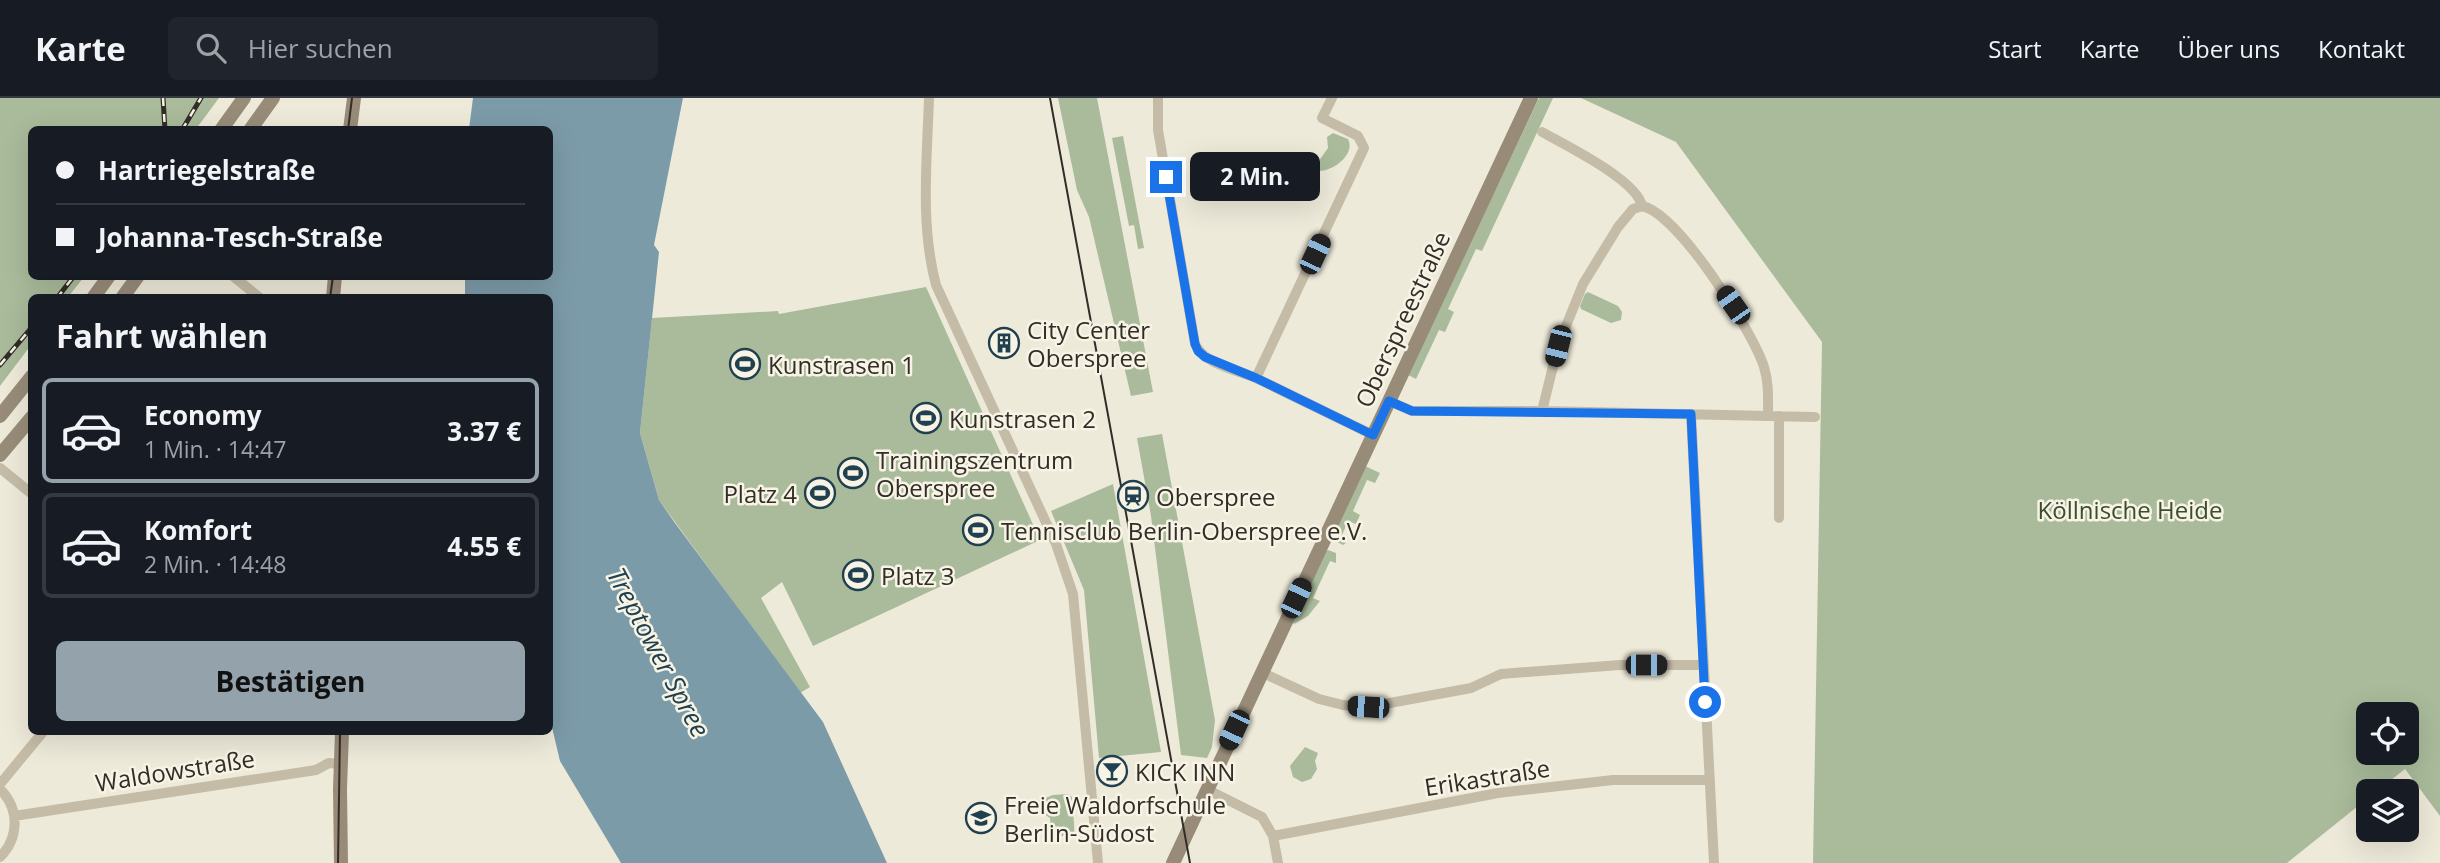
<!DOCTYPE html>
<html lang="de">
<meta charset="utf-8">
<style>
:root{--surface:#171b24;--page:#20242c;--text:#f1f3f6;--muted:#9ea1a6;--line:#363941;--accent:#93a2ab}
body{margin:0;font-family:"Open Sans",sans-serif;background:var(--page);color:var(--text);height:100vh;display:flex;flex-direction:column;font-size:26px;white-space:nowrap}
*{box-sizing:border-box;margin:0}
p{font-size:23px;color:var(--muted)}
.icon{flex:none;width:38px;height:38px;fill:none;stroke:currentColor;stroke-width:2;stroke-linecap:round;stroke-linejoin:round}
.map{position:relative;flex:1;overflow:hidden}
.details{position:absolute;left:28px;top:196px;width:525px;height:441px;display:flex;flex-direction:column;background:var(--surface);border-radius:10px;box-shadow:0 7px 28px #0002}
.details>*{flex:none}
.guide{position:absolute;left:28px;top:28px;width:525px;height:154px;border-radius:10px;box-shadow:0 7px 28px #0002;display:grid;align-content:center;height:154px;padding:0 28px;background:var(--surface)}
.buttons{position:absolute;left:2356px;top:604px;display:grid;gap:14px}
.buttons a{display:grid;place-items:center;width:63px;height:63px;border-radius:10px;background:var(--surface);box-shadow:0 7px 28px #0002;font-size:35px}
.end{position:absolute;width:32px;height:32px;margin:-16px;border:9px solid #1a73e8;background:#fff;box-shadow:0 0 0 4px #fff}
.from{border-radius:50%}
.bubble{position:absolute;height:49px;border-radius:10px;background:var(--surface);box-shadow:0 7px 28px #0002;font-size:23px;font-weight:700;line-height:49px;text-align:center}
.car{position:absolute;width:21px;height:42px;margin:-21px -10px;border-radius:9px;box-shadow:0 0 5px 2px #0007;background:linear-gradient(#222 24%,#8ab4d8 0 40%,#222 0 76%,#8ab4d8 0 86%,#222 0)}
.guide b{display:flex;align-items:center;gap:24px;height:66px;font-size:26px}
.guide b+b{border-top:2px solid var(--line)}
.guide i{width:18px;height:18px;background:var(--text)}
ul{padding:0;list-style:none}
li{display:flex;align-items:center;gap:21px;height:105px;margin:0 14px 10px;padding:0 14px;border:4px solid var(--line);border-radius:10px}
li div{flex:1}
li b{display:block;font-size:26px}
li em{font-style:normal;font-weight:700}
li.selected{border-color:var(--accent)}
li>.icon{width:63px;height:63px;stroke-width:1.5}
h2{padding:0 28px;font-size:32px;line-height:84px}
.cta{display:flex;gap:14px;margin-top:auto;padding:14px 28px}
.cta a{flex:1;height:80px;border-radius:10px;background:var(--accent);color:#111;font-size:28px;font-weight:700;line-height:80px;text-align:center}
header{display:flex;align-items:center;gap:42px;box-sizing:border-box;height:98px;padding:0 35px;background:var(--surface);border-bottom:2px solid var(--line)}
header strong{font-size:33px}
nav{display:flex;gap:38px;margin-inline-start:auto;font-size:24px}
.search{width:490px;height:63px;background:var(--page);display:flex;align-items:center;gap:18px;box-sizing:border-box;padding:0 24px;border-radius:10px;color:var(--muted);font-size:26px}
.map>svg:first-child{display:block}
</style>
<header>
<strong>Karte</strong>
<div class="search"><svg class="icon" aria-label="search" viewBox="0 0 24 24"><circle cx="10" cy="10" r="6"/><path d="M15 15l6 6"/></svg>Hier suchen</div>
<nav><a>Start</a><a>Karte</a><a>Über uns</a><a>Kontakt</a></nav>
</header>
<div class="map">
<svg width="2440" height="765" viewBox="0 0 2440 765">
<rect width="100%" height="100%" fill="#eeeada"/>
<!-- green -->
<path fill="#a9bb9b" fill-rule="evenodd" d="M0 0H219L196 31 32 32V178L84 179 68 199 32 200 31 247 0 288Z
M1058 0H1097L1153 294 1131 298 1089 119 1077 92Z
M1539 0H1553L1482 153 1476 151 1448 211 1454 214 1445 234 1439 232 1416 281 1408 277Z
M1581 0H2440V718L2405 671 2377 693H2368V700L2287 765H1813L1822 244 1676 44ZM2368 616H2406V654H2368Z
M1333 35 1348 41C1356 57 1332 74 1318 73V64L1328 50 1327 39Z
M1123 38 1144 150 1138 151 1134 127 1129 128 1112 40Z
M926 189 1040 442 813 548 782 484 761 500 810 589 800 595 659 402 640 335 652 220 778 213 779 216Z
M1588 194 1618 208 1622 214 1621 222 1611 225 1581 211 1580 208 1585 196Z
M1162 336 1215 622 1212 649 1207 660 1181 657 1151 418 1137 340Z
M1365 368 1380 375 1375 385 1367 382 1353 413 1360 417 1356 426 1348 423 1340 442 1346 445 1343 447 1332 441Z
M1113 386 1161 654 1099 660 1084 492 1051 413Z
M1328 452 1336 455V465L1330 463 1313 500 1320 503 1308 518 1294 526 1291 521 1323 455Z
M1305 649 1318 655 1315 663 1317 671 1311 681 1302 684 1293 679 1290 668Z
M1068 696 1072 699C1072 712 1075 724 1074 738H1057L1054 742 1049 740 1051 731 1050 720 1038 712V703L1053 697Z"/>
<!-- water -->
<path fill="#7c9ba8" d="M473 0H683L654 147 659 154 640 335 659 402 675 425 823 624 887 765H621L560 663 550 621V200L465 199V179L550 178V32L469 31Z"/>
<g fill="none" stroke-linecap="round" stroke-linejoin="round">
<!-- street -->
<path stroke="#c5bca7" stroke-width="10" d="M929 0C927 62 920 127 936 187L1056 446 1073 496 1098 765
M1158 0V32L1195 246C1204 266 1237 272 1256 280
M1332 0 1322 20 1358 38 1364 50 1256 280 1373 337
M1542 34C1565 47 1637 82 1642 108 1678 115 1753 234 1764 269 1769 285 1768 301 1768 317
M233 178 260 200
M1389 303 1412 313H1542L1815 319
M1542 313 1558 248 1583 186 1618 129 1633 111 1642 108
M1691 316 1714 765
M0 370 32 396
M1779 420V318
M1261 574 1319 601 1343 607 1368 609 1471 590 1501 576 1620 567H1703
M0 686 43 634
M0 691C20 711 19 740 0 759
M1206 691 1262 719 1273 738 1278 765
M14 718 316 672 329 665 340 666
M1273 738 1498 695 1613 682H1710"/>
<!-- secondary -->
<path stroke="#988c79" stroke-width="14" d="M221 32 244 0
M250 32 273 0
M350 32 354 0
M93 200 109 178
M122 200 138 178
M333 200 335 178
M0 318 32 278
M0 357 32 319
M341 765 340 691 342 634
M1173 765 1531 0"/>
<!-- tram -->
<path stroke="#322d27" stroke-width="2" d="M1050 0 1190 765
M348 32 352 0
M330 200 333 178
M338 765 340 634"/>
<!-- rail casing -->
<g stroke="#322d27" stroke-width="5">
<path id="rail" d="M163 0 165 32
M182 32 201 0
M57 200 74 178
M0 267 32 229"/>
</g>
<!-- rail -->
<use href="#rail" stroke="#f7f3e5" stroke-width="2.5" stroke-dasharray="8" stroke-linecap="butt"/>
</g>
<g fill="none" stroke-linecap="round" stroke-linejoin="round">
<!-- route -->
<path stroke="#1a73e8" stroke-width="9" d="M1166 79 1195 246 1198 253 1205 259 1256 280 1373 337 1389 303 1412 313 1691 316 1705 604"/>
</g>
<!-- icons -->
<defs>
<g id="building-ring" transform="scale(1.575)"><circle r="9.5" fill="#f7f3e5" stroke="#21404f" stroke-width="1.5"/><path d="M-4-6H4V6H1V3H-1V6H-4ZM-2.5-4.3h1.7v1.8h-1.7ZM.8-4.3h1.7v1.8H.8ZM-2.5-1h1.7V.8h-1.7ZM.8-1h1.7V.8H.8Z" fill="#21404f"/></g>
<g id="stadium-ring" transform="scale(1.575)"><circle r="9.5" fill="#f7f3e5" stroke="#21404f" stroke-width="1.5"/><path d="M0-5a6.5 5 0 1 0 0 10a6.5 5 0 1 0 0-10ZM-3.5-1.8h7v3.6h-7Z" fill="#21404f"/></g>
<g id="station-ring" transform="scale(1.575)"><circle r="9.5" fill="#f7f3e5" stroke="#21404f" stroke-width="1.5"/><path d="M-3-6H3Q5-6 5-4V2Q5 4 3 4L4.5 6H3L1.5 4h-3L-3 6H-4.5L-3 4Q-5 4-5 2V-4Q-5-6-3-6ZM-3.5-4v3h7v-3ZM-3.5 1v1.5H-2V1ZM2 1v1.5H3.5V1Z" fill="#21404f"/></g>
<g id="bar-ring" transform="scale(1.575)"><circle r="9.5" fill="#f7f3e5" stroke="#21404f" stroke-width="1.5"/><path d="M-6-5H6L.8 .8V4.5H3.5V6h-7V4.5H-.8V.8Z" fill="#21404f"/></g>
<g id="school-ring" transform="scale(1.575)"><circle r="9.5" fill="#f7f3e5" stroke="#21404f" stroke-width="1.5"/><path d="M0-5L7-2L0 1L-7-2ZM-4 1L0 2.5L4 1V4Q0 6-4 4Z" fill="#21404f"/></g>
</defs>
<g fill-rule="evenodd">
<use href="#building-ring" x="1004" y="245"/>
<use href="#stadium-ring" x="745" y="266"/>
<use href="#stadium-ring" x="926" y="320"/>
<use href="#stadium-ring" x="853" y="375"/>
<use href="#stadium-ring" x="820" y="395"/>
<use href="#station-ring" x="1133" y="398"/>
<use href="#stadium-ring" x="978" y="432"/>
<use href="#stadium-ring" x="858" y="477"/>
<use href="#bar-ring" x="1112" y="673"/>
<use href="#school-ring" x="981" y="720"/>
</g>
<g text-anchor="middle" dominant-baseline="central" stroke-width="5" stroke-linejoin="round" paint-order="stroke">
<!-- street labels -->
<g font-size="24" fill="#322d27" stroke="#f7f3e5">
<text transform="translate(1402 221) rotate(-65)">Oberspreestraße</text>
<text transform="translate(175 672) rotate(-9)">Waldowstraße</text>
<text transform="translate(1487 679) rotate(-9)">Erikastraße</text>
</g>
<!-- poi labels -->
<g font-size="24" fill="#322d27" stroke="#f7f3e5" text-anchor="start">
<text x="1027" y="231">City Center<tspan x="1027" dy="28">Oberspree</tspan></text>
<text x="768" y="266">Kunstrasen 1</text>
<text x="949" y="320">Kunstrasen 2</text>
<text x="876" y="361">Trainingszentrum<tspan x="876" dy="28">Oberspree</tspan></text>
<text x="797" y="395" text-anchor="end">Platz 4</text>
<text x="1156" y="398">Oberspree</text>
<text x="1001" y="432">Tennisclub Berlin-Oberspree e.V.</text>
<text x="881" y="477">Platz 3</text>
<text x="1135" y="673">KICK INN</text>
<text x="1004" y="706">Freie Waldorfschule<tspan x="1004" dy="28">Berlin-Südost</tspan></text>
</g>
<!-- park labels -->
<g font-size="24" fill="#3a4e2d" stroke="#f7f3e5">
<text x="2130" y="411">Köllnische Heide</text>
</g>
<!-- water labels -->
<g font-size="26" font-style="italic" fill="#21404f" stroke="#f7f3e5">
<text transform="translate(659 554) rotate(62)">Treptower Spree</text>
</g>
</g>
</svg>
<div class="buttons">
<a><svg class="icon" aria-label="locate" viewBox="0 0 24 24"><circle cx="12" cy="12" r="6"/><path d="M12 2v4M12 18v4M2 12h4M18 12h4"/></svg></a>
<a><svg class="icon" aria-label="layers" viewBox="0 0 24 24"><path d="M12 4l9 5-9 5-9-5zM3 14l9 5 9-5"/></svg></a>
</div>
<i class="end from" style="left:1705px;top:604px"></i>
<i class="end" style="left:1166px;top:79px"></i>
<div class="bubble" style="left:1190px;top:54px;width:130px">2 Min.</div>
<i class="car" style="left:1315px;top:156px;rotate:25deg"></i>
<i class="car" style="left:1733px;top:207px;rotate:325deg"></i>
<i class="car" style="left:1558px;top:248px;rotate:194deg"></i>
<i class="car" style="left:1296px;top:500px;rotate:25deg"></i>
<i class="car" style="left:1646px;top:567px;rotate:90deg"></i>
<i class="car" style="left:1368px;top:609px;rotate:274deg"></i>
<i class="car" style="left:1234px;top:632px;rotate:205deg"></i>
<div class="guide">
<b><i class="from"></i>Hartriegelstraße</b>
<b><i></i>Johanna-Tesch-Straße</b>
</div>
<section class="details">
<h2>Fahrt wählen</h2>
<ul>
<li class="selected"><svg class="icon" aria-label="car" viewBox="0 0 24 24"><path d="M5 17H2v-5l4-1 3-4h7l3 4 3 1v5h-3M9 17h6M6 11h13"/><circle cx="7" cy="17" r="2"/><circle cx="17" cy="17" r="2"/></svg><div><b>Economy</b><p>1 Min. · 14:47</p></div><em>3.37 €</em></li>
<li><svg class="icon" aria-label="car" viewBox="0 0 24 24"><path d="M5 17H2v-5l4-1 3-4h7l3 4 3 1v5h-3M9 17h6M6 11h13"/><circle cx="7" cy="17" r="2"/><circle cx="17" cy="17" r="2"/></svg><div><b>Komfort</b><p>2 Min. · 14:48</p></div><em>4.55 €</em></li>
</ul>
<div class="cta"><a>Bestätigen</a></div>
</section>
</div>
